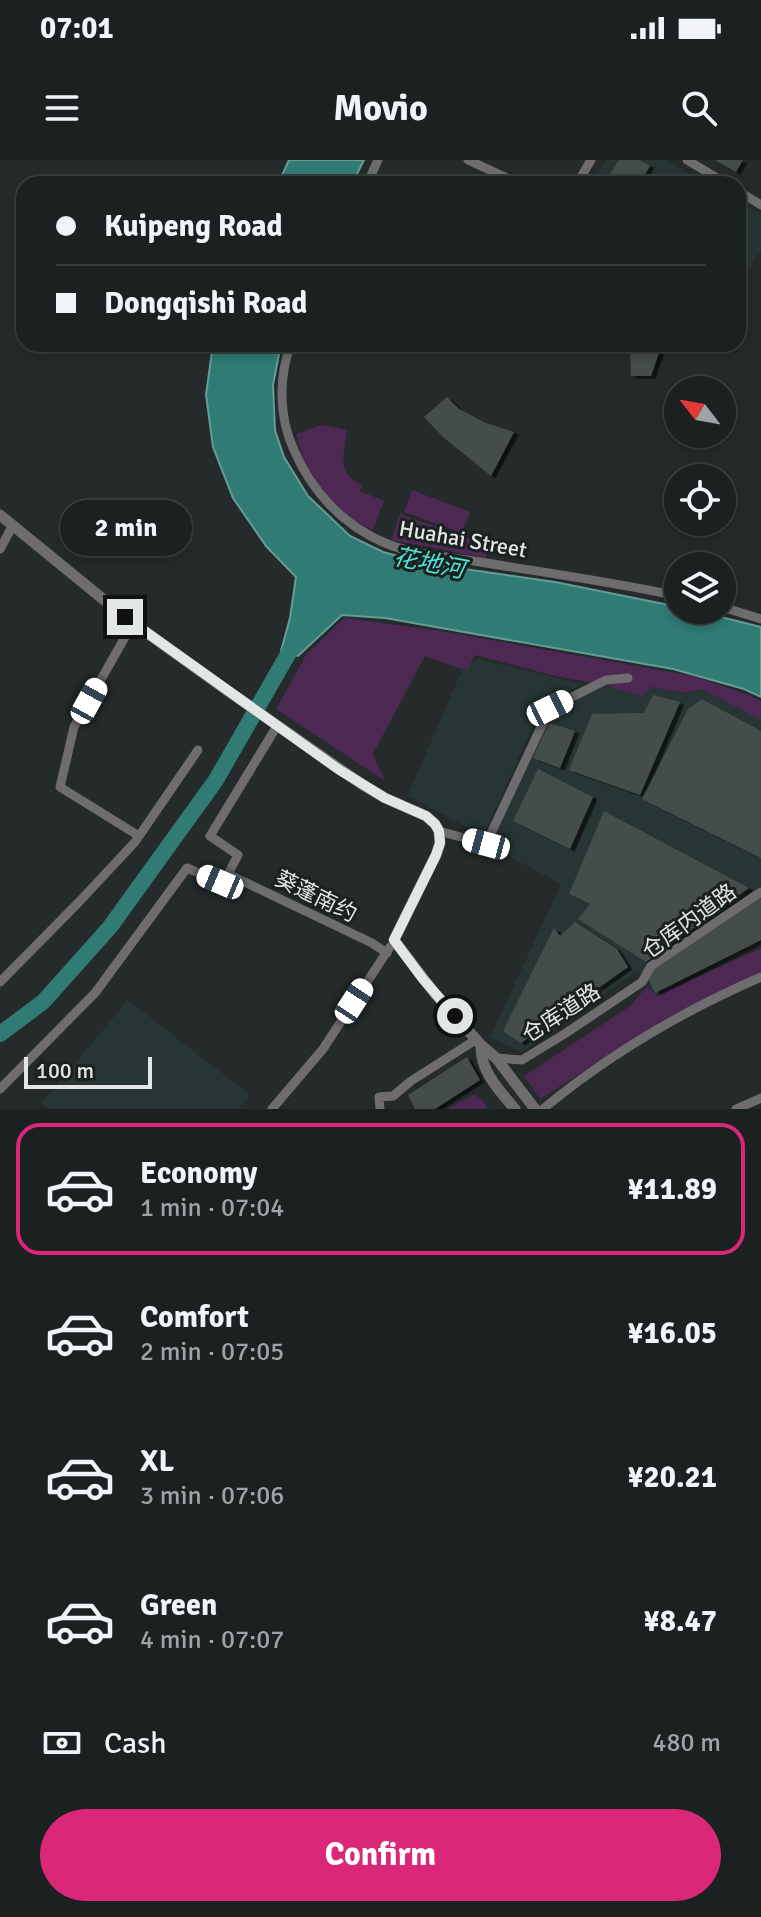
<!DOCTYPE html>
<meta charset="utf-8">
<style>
:root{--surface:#1b2020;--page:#282d2d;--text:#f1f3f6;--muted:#a0a3a5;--line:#393e3e;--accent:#db2777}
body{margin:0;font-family:Signika,"Noto Sans SC",sans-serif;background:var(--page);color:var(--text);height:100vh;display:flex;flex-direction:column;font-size:30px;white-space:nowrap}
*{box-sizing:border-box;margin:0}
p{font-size:26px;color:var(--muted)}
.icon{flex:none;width:44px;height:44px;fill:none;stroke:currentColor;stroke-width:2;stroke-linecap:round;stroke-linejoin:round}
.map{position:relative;height:949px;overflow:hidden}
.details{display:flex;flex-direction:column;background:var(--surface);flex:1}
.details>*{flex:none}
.top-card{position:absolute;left:16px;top:16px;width:730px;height:176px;border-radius:24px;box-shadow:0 4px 12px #0003,0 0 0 2px var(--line);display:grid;align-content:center;height:176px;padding:0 40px;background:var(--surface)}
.needle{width:52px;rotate:301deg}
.controls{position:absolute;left:664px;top:216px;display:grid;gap:16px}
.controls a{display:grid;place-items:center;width:72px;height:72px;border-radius:50%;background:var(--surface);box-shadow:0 4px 12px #0003,0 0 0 2px var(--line);font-size:40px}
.scale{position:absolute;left:24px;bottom:20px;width:128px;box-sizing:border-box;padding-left:8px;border:4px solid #e2e7e6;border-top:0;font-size:22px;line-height:28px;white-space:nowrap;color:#e2e7e6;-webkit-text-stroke:6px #1a2120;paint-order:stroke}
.end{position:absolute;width:36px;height:36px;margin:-18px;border:10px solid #e2e7e6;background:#111;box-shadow:0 0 0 4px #111}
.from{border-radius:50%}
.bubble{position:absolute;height:56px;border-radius:28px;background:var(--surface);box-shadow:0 4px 12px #0003,0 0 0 2px var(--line);font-size:26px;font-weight:700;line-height:56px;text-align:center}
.car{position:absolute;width:24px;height:48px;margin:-24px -12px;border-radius:10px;box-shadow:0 0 6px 2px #0007;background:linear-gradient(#fff 24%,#345 0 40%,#fff 0 76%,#345 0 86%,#fff 0)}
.top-card b{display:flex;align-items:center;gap:28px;height:76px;font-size:30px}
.top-card b+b{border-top:2px solid var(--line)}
.top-card i{width:20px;height:20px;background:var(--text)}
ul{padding:14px 0 0;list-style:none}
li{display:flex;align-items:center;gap:24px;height:132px;margin:0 16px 12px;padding:0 24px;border:4px solid transparent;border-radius:24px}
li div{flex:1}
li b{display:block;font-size:30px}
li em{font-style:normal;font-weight:700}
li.selected{border-color:var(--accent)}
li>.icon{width:72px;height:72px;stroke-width:1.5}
.pay{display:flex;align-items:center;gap:20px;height:88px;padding:0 40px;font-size:30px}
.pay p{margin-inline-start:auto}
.button{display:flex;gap:16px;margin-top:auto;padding:16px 40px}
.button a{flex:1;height:92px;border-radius:48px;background:var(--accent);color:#fff;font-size:32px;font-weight:700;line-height:92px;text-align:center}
.status{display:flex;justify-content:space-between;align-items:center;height:56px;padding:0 40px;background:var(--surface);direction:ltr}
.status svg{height:22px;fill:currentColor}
header{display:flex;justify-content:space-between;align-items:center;height:104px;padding:0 40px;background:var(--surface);font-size:36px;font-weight:700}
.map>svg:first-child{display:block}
</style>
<div class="status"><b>07:01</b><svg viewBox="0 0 49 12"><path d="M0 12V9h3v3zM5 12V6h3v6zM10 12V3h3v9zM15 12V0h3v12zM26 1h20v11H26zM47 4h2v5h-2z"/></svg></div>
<header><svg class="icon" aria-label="menu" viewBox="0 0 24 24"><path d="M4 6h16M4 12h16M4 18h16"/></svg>Movio<svg class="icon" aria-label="search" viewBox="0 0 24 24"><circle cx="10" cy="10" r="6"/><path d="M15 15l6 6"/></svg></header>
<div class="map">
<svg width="761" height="949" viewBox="0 0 761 949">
<defs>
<filter id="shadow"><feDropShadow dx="4.5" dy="2.5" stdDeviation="0" flood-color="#0009"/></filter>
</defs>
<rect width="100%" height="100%" fill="#242b2a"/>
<!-- built -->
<path fill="#273634" d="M606 0H666L708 24H591Z
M738 42 761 55V90L738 126Z
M478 499 582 524 541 548 483 676 408 635 461 512Z
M607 526 643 537 650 527 686 533 701 529 761 560V785L655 835 638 811 521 892 490 877 561 724 490 686 550 548Z
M128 840 250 935 238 949H49L42 943Z"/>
<!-- green -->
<path fill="#4c2853" d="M322 265 347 270C344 294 336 313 362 325L360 331 384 341 373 370 352 360 328 336 315 319 303 298 296 274Z
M412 330 470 352 462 373 404 352Z
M400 354 464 376 489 382 486 398 391 380Z
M344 458 435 470 693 516 749 535 761 541V560L701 529 686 533 650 527 643 537 607 526 624 519 588 522 559 517 475 495 467 511 425 496 373 594 385 621 276 549 306 495Z
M761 788V812L669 857 540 939 524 916 630 846 647 826 656 836Z
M475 934 483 941 487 949H447Z"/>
<!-- water -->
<path fill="#307c75" stroke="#659c97" stroke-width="2" d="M289 0H364L352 24H278Z
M213 184H281L273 225 275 270 284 297 308 336 350 376 383 392 423 403 555 422 674 446 678 447V450H693L761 467V537L744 529 673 509 385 458 342 455 298 496 281 491 290 458 296 417 266 386 233 338 213 287 206 235Z"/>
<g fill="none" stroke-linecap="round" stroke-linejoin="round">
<!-- river -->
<path stroke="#307c75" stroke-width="16" d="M0 874 43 842 110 767 216 620 299 475"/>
</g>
<!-- building -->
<path fill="#454d4c" filter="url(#shadow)" d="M619 0H639L650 6 639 24H616L619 19 610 14Z
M715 0H743L736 12Z
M630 184H662L651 216H631Z
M447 237 459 249 486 263 514 272 491 316 443 277 424 257Z
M653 535 680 542 640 635 569 610 592 554 644 553Z
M702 539 761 571V698L642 639 688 549Z
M549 563 575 571 560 608 533 598Z
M538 609 593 637 570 689 513 661Z
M604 651 749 728 646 802 578 759 590 744 569 734Z
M761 738V780L655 833 646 814Z
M575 762 617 789 628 807 521 883 503 871 554 768 560 776Z
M467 897 480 920 435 949H415L408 935Z"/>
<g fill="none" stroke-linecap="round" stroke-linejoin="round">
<!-- minor -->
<path stroke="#6e6c6f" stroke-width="9" d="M468 0 509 19
M687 0 727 24
M367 24 378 0
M571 24 578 22 591 0
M738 31 761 45
M291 184C278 218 279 258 294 290 312 332 343 365 385 383 413 395 451 397 480 402 547 413 613 422 678 436
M0 389 13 365
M722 447 761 459
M133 463 74 567 60 627 139 676
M439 671 486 684 550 548 606 520 628 518
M228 714 238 695 210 676 277 566
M0 822 78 743 135 682 198 590
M496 898 522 900 566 873 642 822 651 806 761 732
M0 929 95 833 187 708 220 722 228 714 372 783 387 793
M272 949 323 889 390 787
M380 949 379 937 393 936 411 921 477 879
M543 949C608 895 683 851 761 817
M736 949 761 938"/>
<!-- tertiary -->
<path stroke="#6e6c6f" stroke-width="11" d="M0 355 125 457 225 529 363 625 385 638 426 656 435 664 439 671 440 683 436 695 394 780 436 835 481 885 496 898 535 949
M481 885C480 911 499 930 515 949"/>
</g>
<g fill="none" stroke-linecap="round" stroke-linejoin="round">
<!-- route -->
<path stroke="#e2e7e6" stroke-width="10" d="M125 457 338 609 385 638 426 656 435 664 439 671 440 683 436 695 394 780 423 819 455 856"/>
</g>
<g text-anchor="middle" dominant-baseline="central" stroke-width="6" stroke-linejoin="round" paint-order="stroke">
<!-- street labels -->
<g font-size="22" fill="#e2e7e6" stroke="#1a2120">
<text transform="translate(463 379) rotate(10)">Huahai Street</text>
<text transform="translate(316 736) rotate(26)">葵蓬南约</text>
<text transform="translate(689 761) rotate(-36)">仓库内道路</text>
<text transform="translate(561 853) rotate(-33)">仓库道路</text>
</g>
<!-- water labels -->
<g font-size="24" font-style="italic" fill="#4fe2d3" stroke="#1a2120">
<text transform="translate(429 403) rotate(11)">花地河</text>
</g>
</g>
</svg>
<div class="controls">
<a><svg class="needle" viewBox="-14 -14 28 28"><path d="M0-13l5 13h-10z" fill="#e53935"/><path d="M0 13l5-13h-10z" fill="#a0a3a5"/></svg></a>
<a><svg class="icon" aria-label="locate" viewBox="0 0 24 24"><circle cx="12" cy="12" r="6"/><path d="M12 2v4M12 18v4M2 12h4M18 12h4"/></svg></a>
<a><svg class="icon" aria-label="layers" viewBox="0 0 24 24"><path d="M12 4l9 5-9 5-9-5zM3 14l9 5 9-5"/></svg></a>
</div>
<div class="scale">100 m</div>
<i class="end from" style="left:455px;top:856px"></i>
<i class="end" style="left:125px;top:457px"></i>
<div class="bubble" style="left:60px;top:340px;width:132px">2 min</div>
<i class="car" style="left:89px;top:541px;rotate:29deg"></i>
<i class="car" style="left:550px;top:548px;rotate:64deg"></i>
<i class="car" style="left:486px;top:684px;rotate:285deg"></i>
<i class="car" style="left:220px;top:722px;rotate:293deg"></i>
<i class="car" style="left:354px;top:841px;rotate:33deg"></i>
<div class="top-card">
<b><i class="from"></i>Kuipeng Road</b>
<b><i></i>Dongqishi Road</b>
</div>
</div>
<section class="details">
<ul>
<li class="selected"><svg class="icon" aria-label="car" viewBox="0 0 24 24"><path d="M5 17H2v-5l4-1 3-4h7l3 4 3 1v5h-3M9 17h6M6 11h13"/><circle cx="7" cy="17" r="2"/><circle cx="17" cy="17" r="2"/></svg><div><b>Economy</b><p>1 min · 07:04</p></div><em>¥11.89</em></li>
<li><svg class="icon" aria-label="car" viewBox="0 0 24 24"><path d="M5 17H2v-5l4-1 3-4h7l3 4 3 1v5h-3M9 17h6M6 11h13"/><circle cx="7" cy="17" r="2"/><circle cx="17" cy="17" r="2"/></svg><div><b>Comfort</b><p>2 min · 07:05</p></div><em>¥16.05</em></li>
<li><svg class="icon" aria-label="car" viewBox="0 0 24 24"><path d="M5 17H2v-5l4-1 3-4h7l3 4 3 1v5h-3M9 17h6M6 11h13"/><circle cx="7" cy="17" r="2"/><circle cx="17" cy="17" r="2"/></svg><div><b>XL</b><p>3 min · 07:06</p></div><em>¥20.21</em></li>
<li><svg class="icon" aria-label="car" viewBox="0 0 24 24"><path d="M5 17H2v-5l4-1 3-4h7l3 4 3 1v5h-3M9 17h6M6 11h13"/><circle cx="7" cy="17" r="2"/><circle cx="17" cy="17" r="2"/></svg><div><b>Green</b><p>4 min · 07:07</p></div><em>¥8.47</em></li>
</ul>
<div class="pay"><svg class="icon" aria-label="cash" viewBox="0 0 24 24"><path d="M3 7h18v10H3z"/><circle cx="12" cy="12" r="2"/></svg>Cash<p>480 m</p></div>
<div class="button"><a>Confirm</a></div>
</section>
